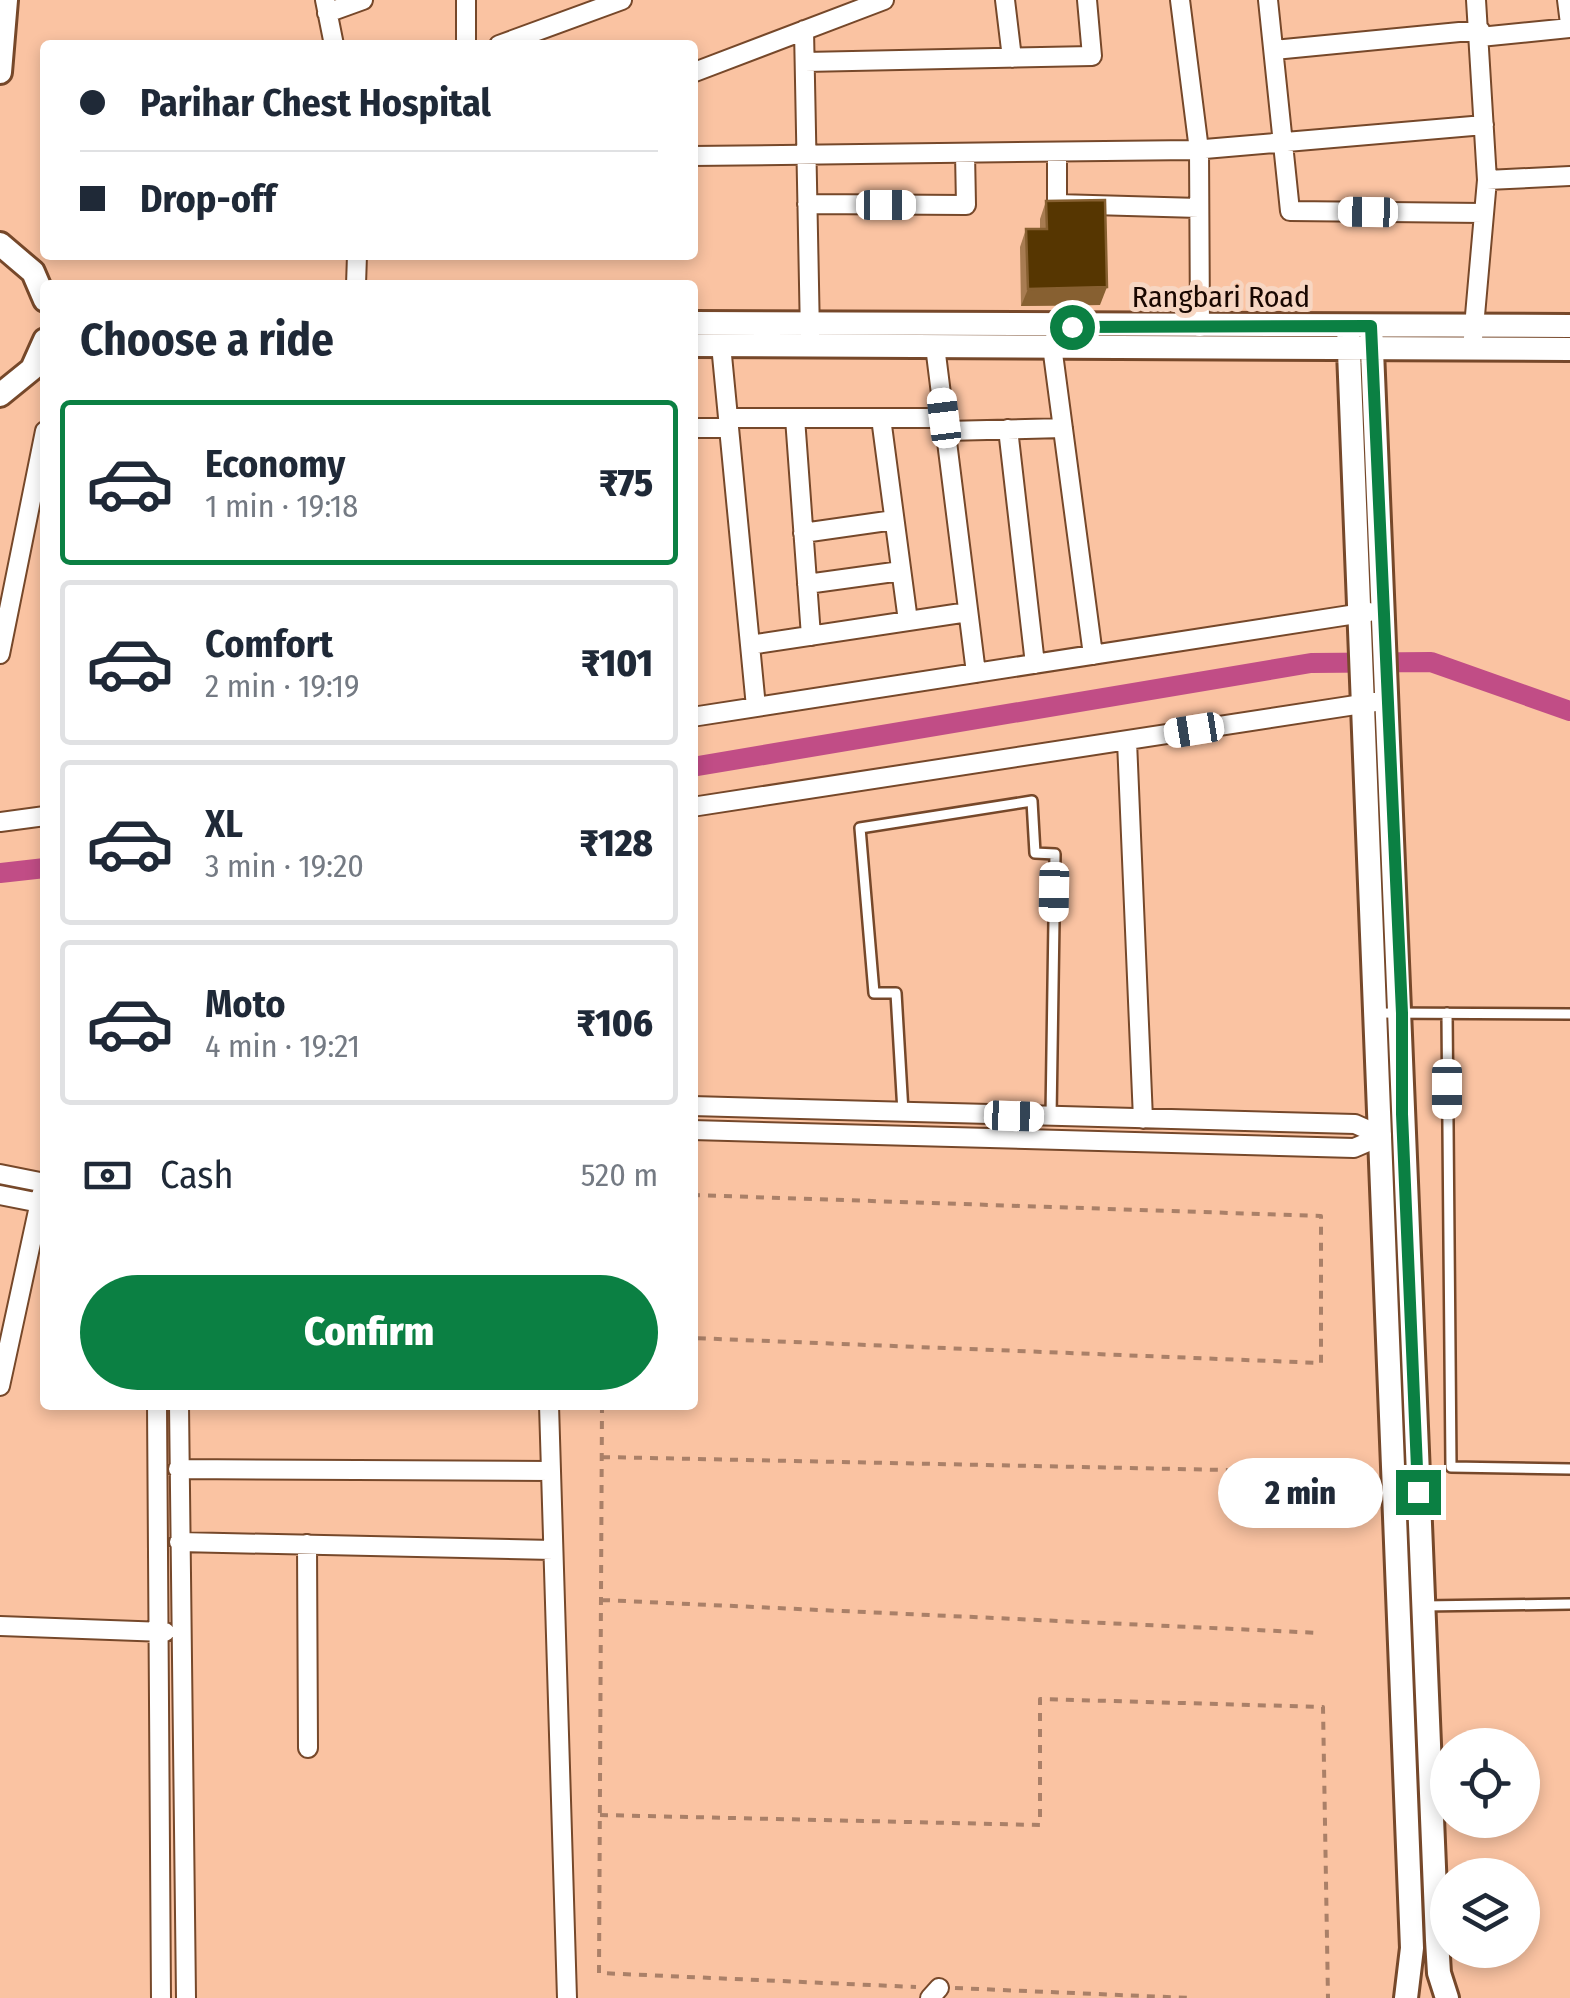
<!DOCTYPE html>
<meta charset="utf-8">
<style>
:root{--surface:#fff;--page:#f6f6f7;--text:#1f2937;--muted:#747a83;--line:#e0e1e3;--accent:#0b8043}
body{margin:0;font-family:"Fira Sans Condensed",sans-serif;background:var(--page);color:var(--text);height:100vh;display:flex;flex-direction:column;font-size:38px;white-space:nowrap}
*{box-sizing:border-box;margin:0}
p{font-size:32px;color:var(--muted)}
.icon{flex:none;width:55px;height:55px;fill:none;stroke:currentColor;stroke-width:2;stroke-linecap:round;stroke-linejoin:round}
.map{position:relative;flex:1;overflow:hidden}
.side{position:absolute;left:40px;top:280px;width:658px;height:1130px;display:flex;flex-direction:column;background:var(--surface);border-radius:10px;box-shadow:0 5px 15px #0003}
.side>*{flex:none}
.top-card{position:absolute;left:40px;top:40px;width:658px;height:220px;border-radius:10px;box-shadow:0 5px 15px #0003;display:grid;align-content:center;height:220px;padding:0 40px;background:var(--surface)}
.controls{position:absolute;left:1430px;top:1728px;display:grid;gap:20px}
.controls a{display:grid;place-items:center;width:110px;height:110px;border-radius:50%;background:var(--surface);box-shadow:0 5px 15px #0003;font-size:50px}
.end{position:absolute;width:45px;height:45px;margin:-22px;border:12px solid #0b8043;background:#fff;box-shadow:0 0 0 5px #fff}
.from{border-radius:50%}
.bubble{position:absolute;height:70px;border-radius:35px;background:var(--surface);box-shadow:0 5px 15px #0003;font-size:32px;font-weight:800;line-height:70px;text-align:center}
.car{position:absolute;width:30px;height:60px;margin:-30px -15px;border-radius:12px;box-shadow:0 0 8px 2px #0007;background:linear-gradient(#fff 24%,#345 0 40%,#fff 0 76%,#345 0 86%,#fff 0)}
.top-card b{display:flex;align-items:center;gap:35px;height:95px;font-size:38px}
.top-card b+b{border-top:2px solid var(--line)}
.top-card i{width:25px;height:25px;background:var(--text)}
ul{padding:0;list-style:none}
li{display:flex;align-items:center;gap:30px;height:165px;margin:0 20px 15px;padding:0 20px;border:5px solid var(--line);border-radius:10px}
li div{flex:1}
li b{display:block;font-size:38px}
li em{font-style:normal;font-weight:800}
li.current{border-color:var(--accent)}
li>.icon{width:90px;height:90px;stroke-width:1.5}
h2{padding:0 40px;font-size:45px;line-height:120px}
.pay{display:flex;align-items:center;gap:25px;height:110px;padding:0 40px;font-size:38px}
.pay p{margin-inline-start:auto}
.primary-button{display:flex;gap:20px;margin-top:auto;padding:20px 40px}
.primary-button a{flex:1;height:115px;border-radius:60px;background:var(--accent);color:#fff;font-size:40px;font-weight:800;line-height:115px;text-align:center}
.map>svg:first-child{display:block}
</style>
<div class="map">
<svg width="1570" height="1998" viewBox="0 0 1570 1998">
<rect width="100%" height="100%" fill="#fac3a2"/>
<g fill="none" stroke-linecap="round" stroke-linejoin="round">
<!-- canal -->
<path stroke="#c14d86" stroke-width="20" d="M692 767 1311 663 1431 662 1570 711
M0 873 45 868"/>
<!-- service casing -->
<g stroke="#76482a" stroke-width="14">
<path id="service" d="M1377 1013 1570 1014
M1447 1013 1451 1467 1570 1469
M903 1112 896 993H874L860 828 1032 801 1035 853 1055 854 1051 1117
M1423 1606 1570 1604"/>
</g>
<!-- minor casing -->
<g stroke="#76482a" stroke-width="22">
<path id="minor" d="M325 0 334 45
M1005 0 1012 58
M1180 0 1199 150 1200 327
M1268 0 1290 211 1483 213
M1567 0 1570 24
M327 13 363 0
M804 30 810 335
M1480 37 1570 28
M466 45V0
M499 45 622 0
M1274 50 1480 30
M805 62 1092 56 1087 0
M692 73 884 0
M1057 152V204L1199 208
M692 156 1193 150 1484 125
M1487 180 1570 176
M807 204 966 205 965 153
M356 285 357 255
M1473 338 1487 180 1476 0
M721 345 756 707
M935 346 976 673
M1052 346 1093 655
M729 418H944
M795 418 811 636
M881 418 908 621
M692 428H729
M1008 429 1035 664
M946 431 1063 428
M803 533 894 520
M807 584 901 571
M750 645 968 612
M0 654 45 431
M692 717 1369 612
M1127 741 1143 1119
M692 807 1375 702
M0 822 45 816
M692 1106 1355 1124 1382 1136
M692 1130 1354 1148 1382 1136
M0 1174 45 1183
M0 1195 45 1204
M0 1386 44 1183
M157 1405 161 1998
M179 1405 186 1998
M549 1405 567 1998
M178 1469 551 1471
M179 1542 553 1550
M307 1544 308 1748
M0 1626 165 1632
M930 1998 939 1988"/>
</g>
<!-- tertiary casing -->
<g stroke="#76482a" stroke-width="28">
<path id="tertiary" d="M0 72 6 0
M0 244 33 272 45 300
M692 323 1570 326
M1348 326 1412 1948 1406 1998
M1371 326 1437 1940 1439 1973 1447 1998
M692 345 1570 349
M0 395 32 369 45 340"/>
</g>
<!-- path -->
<path stroke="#aa8068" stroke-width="4" stroke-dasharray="8 8" stroke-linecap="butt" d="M692 1195 1321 1216V1363L692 1338
M602 1405 599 1973 916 1987
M602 1457 1321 1472
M602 1600 1321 1633
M600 1815 1040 1825V1699L1323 1707 1328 1998
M955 1988 1190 1998"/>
<!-- service -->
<use href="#service" stroke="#fff" stroke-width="9"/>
<!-- minor -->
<use href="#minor" stroke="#fff" stroke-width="18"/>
<!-- tertiary -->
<use href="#tertiary" stroke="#fff" stroke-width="22"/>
</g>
<!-- wall -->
<path fill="#a87c52" d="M1046 201 1100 305 1021 306 1020 247 1026 229H1040V219Z"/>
<!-- shaded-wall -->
<path fill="#876031" d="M1107 287 1100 305 1021 306 1028 289Z"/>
<!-- building -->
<path fill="#563601" stroke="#876031" stroke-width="2.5" d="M1105 200 1107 287 1028 289 1026 229H1047L1046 201Z"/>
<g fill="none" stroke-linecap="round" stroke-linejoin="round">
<!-- route -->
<path stroke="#0b8043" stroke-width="12" d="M1072 327 1371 326 1402 1013V1114L1418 1492"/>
</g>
<g text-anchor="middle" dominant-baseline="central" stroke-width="10" stroke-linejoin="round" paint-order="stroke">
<!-- street labels -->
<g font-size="30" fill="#180700" stroke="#f7d6c2">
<text x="1221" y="297">Rangbari Road</text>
</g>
</g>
</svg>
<div class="controls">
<a><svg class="icon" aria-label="locate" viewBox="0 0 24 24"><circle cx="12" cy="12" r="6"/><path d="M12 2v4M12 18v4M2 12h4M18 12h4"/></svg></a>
<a><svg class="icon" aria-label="layers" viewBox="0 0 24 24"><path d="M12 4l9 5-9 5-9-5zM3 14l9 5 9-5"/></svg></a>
</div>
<i class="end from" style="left:1072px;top:327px"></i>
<i class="end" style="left:1418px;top:1492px"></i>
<div class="bubble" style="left:1218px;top:1458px;width:165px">2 min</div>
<i class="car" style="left:886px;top:205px;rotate:90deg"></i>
<i class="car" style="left:1368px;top:212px;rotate:271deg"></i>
<i class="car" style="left:944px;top:418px;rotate:353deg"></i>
<i class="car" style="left:1194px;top:730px;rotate:261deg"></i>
<i class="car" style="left:1054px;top:892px;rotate:181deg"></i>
<i class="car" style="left:1447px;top:1089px;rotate:180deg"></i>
<i class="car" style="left:1014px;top:1116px;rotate:92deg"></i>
<div class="top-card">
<b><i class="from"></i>Parihar Chest Hospital</b>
<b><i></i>Drop-off</b>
</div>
<section class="side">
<h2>Choose a ride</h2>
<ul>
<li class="current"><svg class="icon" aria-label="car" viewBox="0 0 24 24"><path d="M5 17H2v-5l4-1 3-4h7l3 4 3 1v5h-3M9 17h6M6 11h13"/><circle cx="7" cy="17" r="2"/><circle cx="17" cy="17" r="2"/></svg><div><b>Economy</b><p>1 min · 19:18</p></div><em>₹75</em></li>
<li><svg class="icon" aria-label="car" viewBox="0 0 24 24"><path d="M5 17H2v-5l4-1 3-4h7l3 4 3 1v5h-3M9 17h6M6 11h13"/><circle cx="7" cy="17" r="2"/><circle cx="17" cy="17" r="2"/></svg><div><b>Comfort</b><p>2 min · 19:19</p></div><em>₹101</em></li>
<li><svg class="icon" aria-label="car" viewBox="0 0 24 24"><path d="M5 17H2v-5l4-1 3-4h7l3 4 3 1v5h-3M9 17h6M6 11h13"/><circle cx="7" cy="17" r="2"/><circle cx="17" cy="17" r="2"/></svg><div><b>XL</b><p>3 min · 19:20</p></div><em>₹128</em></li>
<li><svg class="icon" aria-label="car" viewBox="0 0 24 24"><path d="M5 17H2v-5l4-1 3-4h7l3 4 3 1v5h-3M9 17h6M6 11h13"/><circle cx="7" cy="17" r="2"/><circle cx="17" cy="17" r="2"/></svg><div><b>Moto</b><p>4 min · 19:21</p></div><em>₹106</em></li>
</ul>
<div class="pay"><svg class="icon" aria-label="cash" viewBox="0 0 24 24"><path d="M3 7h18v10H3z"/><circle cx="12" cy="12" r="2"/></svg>Cash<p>520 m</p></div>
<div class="primary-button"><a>Confirm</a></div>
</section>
</div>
